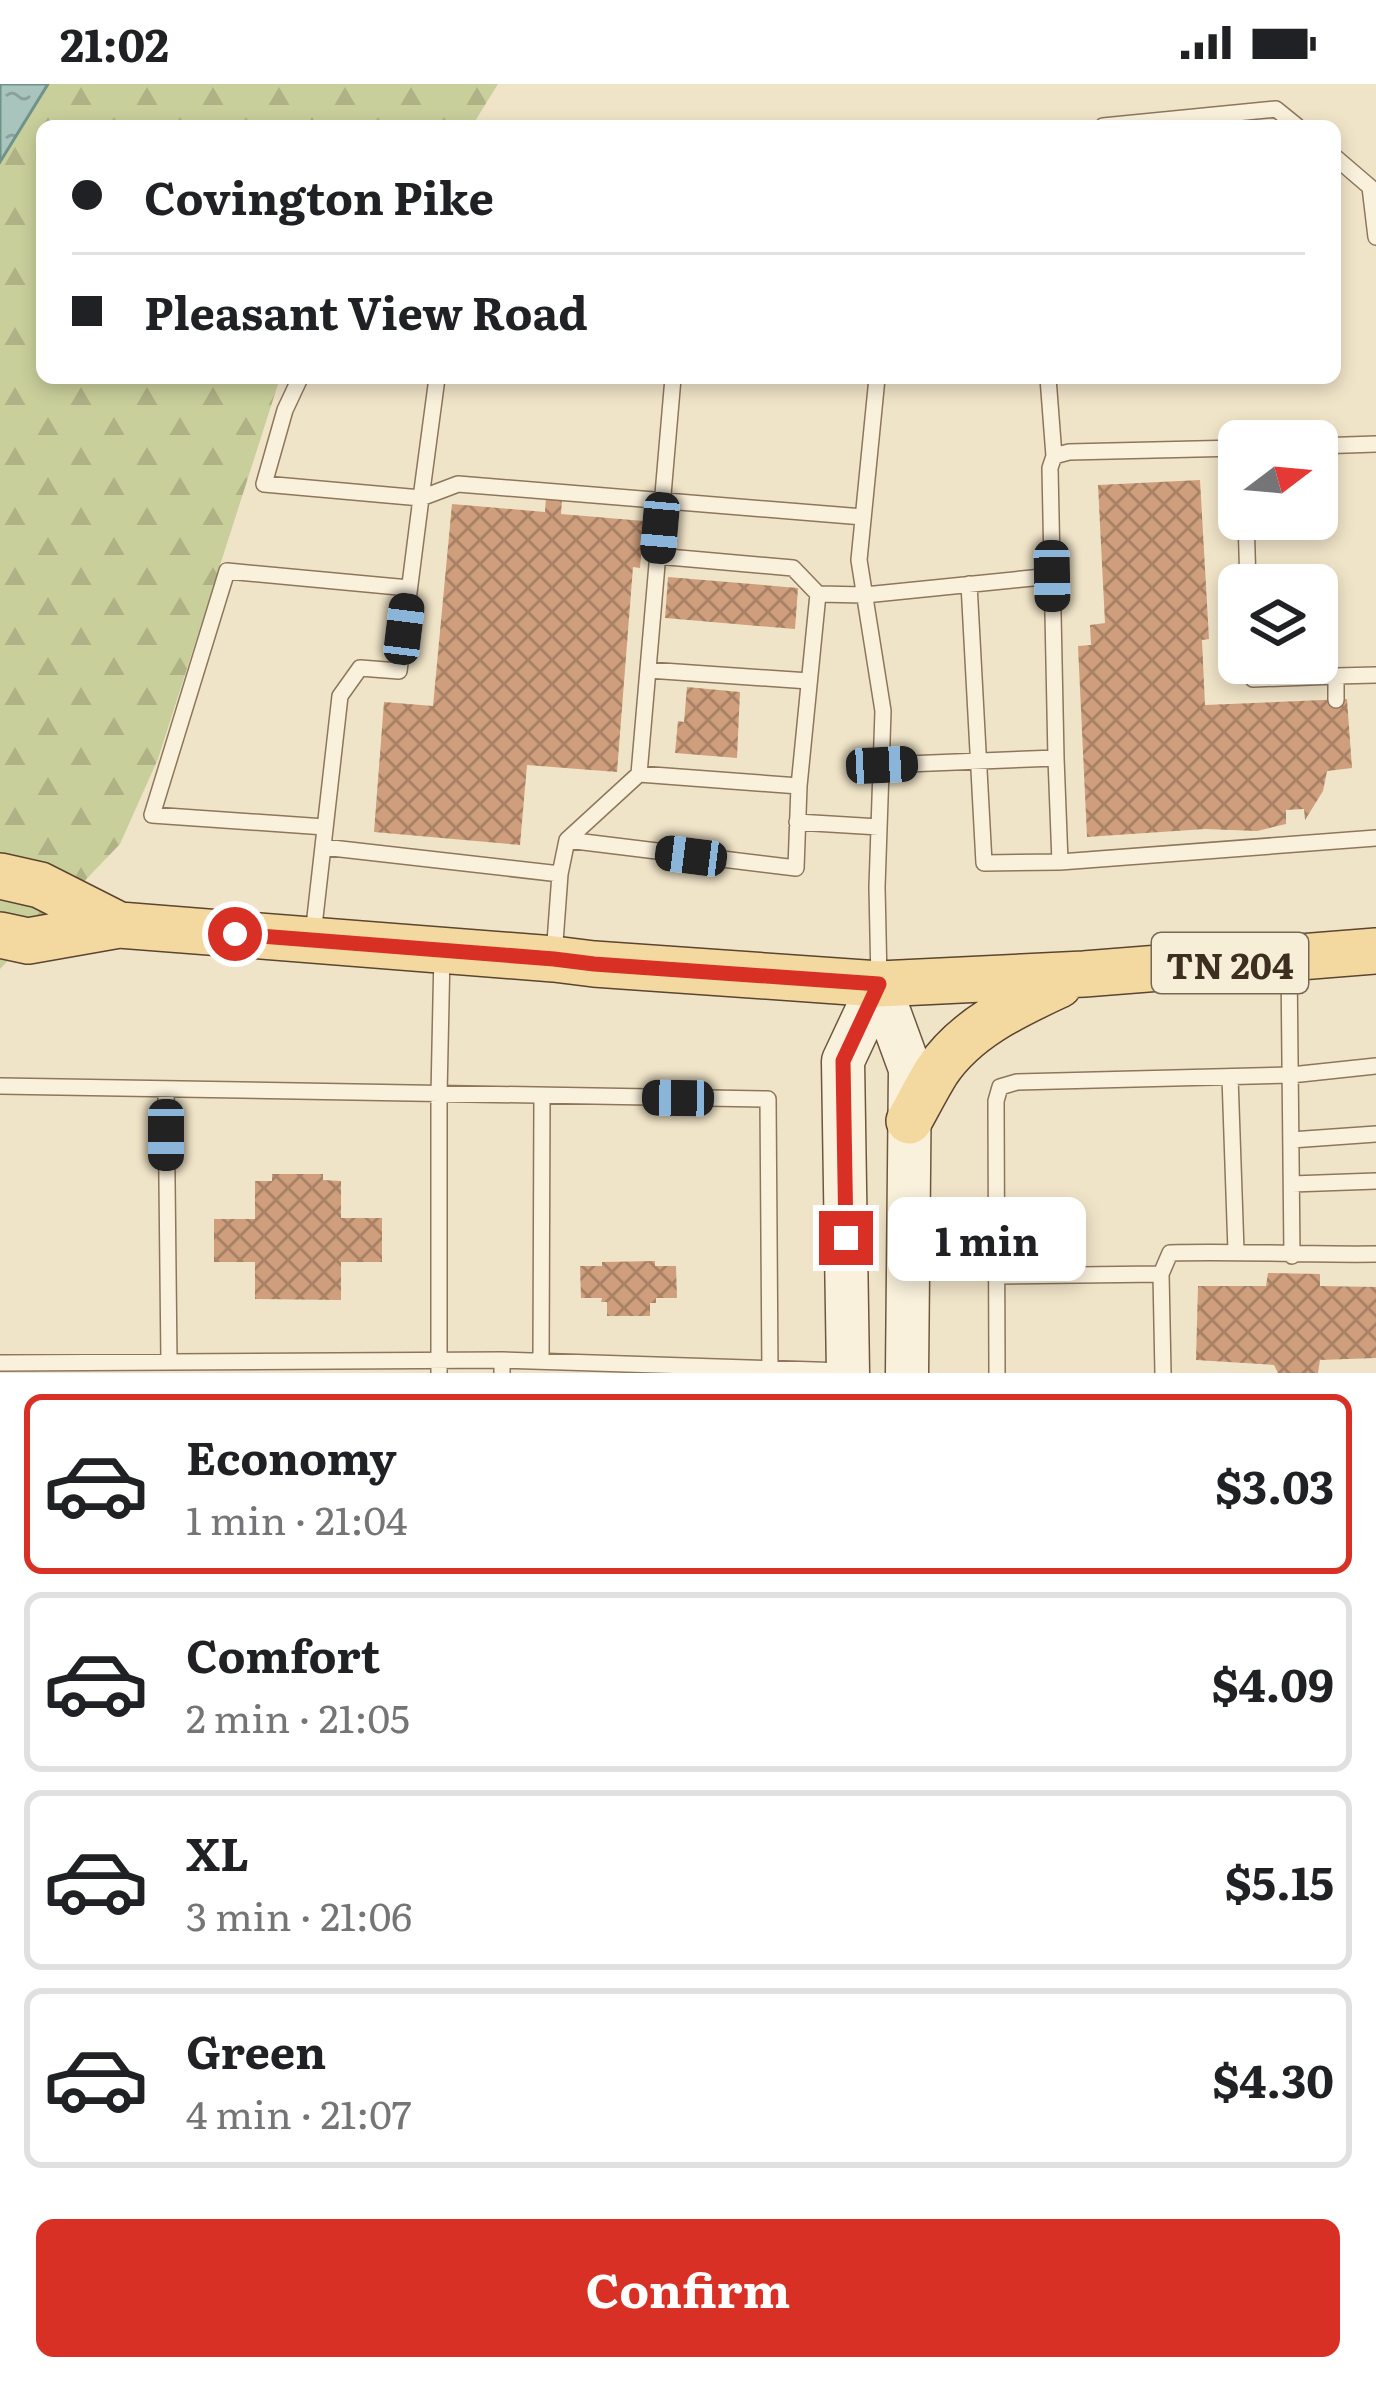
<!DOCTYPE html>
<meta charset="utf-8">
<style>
:root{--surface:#fff;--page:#f6f6f6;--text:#202124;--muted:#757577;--line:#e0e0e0;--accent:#d93025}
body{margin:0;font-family:Literata,serif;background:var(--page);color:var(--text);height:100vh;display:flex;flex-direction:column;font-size:45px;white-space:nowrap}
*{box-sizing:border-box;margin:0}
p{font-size:39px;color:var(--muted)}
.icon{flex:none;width:66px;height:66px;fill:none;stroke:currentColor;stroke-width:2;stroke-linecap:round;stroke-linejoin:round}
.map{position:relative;height:1289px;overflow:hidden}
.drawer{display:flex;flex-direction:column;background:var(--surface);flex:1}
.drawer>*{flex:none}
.banner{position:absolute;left:36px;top:36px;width:1305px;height:264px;border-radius:18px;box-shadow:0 6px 18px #0003;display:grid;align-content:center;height:264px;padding:0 36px;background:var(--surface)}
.needle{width:78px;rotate:74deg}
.tools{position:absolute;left:1218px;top:336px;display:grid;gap:24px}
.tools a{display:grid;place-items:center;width:120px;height:120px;border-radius:18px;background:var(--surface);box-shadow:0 6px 18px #0003;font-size:60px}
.end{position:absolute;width:54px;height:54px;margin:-27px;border:15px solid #d93025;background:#fff;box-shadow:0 0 0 6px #fff}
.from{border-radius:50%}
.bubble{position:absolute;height:84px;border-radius:18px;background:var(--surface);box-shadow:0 6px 18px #0003;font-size:39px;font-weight:700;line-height:84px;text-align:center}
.car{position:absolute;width:36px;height:72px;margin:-36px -18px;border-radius:15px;box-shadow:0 0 9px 3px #0007;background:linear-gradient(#222 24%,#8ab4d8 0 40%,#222 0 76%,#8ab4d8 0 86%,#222 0)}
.banner b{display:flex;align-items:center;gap:42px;height:114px;font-size:45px}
.banner b+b{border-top:3px solid var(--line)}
.banner i{width:30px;height:30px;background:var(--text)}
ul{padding:21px 0 0;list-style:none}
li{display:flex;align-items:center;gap:36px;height:180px;margin:0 24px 18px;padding:0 12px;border:6px solid var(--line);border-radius:18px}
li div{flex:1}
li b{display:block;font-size:45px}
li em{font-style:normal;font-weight:700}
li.active{border-color:var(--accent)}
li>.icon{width:108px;height:108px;stroke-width:1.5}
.button{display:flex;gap:24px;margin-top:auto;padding:24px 36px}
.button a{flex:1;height:138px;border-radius:18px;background:var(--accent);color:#fff;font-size:48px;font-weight:700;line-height:138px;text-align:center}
.status{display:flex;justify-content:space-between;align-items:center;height:84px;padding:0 60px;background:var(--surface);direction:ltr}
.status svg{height:33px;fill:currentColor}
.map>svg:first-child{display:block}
</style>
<div class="status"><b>21:02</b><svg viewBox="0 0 49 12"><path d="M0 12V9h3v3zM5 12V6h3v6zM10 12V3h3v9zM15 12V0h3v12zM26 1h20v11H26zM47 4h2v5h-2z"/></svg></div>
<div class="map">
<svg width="1376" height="1289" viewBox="0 0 1376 1289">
<defs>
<pattern id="forest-firs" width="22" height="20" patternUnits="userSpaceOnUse" patternTransform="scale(3)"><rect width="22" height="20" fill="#c9cf9b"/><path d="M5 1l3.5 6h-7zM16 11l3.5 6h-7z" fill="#aeb285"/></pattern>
<pattern id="water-ripples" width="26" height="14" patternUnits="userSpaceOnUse" patternTransform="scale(3)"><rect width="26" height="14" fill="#a9c4bc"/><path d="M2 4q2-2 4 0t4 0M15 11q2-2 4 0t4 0" fill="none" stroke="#8ba098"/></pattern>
<pattern id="building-cross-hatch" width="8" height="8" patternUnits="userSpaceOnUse" patternTransform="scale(3)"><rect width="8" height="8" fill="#cf9f7d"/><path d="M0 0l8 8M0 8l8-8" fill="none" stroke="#a98266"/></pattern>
</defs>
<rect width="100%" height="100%" fill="#f0e4c8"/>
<!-- forest -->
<path fill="url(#forest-firs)" d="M48 0H498L472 42H42V294H280L158 675 120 760 0 885V78Z"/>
<!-- water -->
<path fill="url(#water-ripples)" stroke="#6f938a" stroke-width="3" d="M0 0H48L0 78Z"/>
<!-- building -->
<path fill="url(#building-cross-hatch)" d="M1200 396 1209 555 1202 556 1205 621 1347 615 1352 684 1327 687 1323 707 1305 736 1304 725 1286 726V740L1257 747 1205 745 1087 753 1078 562 1091 561 1090 541 1105 539 1098 401Z
M546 413 562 414 561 430 644 437 640 484 633 483 617 688 527 681 520 761 374 748 384 618 433 622 452 420 545 428Z
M668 493 798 504 795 545 665 534Z
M687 603 740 608 737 674 675 669 678 637 684 638Z
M272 1090H323V1096L341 1097V1134H382V1178H341V1216L255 1215V1178H214V1135H255V1097H272Z
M655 1177V1182H676L677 1214H656V1219H650V1232H607V1218H601L602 1214H581L580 1182H602V1178Z
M1268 1189 1320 1190V1202L1376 1203V1274L1320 1276 1318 1289H1278L1274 1281 1196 1276 1198 1202H1266Z"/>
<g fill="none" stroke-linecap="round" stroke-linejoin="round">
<!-- service casing -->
<g stroke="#8d765c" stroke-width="18">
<path id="service" d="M1103 42 1276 25 1297 42
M1335 73 1370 103 1376 153
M300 294 285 326 264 400 421 414 399 587 360 584 340 612 313 851
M437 294 421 414 458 400 863 433
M877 294 859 476 883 627 877 803 879 897
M1048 294 1054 372
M1317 362 1376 360
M1246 435 1248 501
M657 472 793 484 818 510
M969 500 984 779 1060 778
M1252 579 1253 595 1336 592
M648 586 809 597
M1336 616V592L1376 591
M1056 674 1050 384 1054 372 1069 368 1239 364
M882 681 1056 674 1060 778 1376 754
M639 690 799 702
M797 738 879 743
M325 743 152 731 227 487 409 504
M567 756 639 690 673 294
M323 763 560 790 554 872
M560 790 567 756 796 784 799 702 818 510 865 511 1052 492
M1289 878 1292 1172
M1230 993 1236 1167
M0 1002 768 1015 770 1289
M166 1006 169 1278
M1291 1056 1376 1050
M1292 1100 1376 1097
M997 1192 1161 1190
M502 1276 845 1287
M541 1277 542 1012
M0 1279 502 1276V1289
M439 1289V1011L442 869
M997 1289 996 1017 1000 1003 1017 998 1291 991 1376 982
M1163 1289 1161 1190 1170 1169C1239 1167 1307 1171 1376 1170"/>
</g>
<!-- secondary casing -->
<g stroke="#6f573f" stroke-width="45">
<path id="secondary" d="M879 900 910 985 907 1289
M848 1289 843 977 879 900"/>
</g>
<!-- primary casing -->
<g stroke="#5b4430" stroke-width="48">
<path id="primary" d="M0 792 40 801 119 841
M0 851 28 857 119 841 554 875 594 880 879 900 1084 890 1376 867
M909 1037C918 1021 927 1003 937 987 966 944 1014 922 1059 901"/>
</g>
<!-- service -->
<use href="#service" stroke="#faf1dc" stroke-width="15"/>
<!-- secondary -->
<use href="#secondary" stroke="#faf1dc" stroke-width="42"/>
<!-- primary -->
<use href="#primary" stroke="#f3d9a0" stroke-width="45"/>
</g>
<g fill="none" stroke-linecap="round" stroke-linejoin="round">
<!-- route -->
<path stroke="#d93025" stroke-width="15" d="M235 850 554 875 594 880 879 900 843 977 846 1154"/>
</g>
<g text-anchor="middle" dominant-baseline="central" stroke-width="10" stroke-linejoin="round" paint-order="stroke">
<!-- shield labels -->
<rect fill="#f7eed8" stroke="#756857" stroke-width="3" x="1152" y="849" width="156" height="60" rx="9"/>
<g font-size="36" font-weight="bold" fill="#3d2e20">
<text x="1230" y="879">TN 204</text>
</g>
</g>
</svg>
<div class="tools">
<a><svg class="needle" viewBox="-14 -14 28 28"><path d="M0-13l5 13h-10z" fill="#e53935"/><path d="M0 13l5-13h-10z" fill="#757577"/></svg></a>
<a><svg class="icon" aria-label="layers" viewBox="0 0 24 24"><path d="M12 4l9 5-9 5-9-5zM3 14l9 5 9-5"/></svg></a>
</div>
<i class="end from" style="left:235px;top:850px"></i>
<i class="end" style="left:846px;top:1154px"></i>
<div class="bubble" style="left:888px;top:1113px;width:198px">1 min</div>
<i class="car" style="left:660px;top:444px;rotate:185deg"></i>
<i class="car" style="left:1052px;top:492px;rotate:179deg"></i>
<i class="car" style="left:404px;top:545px;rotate:7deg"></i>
<i class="car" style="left:882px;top:681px;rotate:87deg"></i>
<i class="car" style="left:691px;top:772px;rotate:277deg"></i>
<i class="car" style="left:678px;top:1014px;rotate:271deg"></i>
<i class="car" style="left:166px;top:1051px;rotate:180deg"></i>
<div class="banner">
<b><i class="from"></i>Covington Pike</b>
<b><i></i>Pleasant View Road</b>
</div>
</div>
<section class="drawer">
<ul>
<li class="active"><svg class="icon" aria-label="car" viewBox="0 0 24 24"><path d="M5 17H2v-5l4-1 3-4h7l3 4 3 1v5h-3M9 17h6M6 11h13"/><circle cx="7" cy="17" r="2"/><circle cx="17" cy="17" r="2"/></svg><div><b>Economy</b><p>1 min · 21:04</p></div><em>$3.03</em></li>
<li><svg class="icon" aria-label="car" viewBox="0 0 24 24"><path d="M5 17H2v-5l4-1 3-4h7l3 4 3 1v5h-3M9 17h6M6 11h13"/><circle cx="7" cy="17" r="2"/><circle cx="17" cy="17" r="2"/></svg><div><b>Comfort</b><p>2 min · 21:05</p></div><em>$4.09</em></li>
<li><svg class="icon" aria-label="car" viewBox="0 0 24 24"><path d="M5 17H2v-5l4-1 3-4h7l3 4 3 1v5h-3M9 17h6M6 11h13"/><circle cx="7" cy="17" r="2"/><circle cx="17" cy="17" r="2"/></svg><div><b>XL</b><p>3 min · 21:06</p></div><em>$5.15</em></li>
<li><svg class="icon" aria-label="car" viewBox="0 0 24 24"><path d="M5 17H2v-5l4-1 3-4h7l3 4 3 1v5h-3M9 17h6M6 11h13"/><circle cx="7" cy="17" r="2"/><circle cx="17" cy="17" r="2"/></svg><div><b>Green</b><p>4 min · 21:07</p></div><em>$4.30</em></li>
</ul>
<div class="button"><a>Confirm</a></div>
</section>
